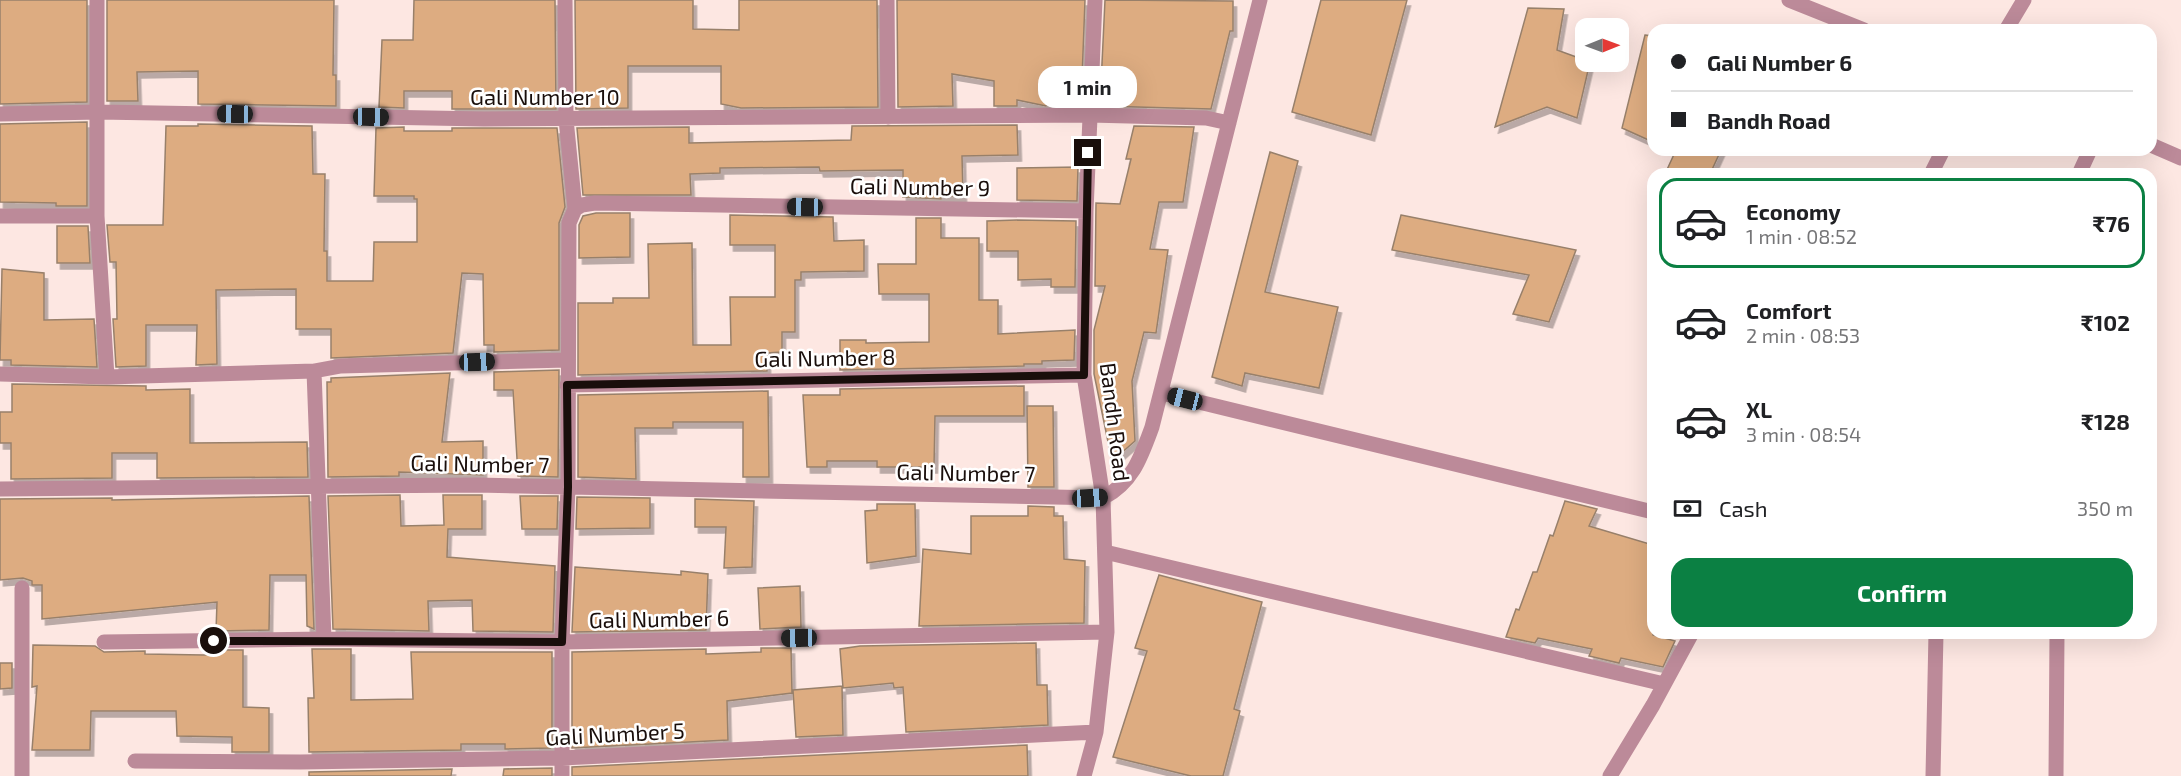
<!DOCTYPE html>
<meta charset="utf-8">
<style>
:root{--surface:#fff;--page:#f2f2f2;--text:#202124;--muted:#757577;--line:#e0e0e0;--accent:#0b8043}
body{margin:0;font-family:"Exo 2",sans-serif;background:var(--page);color:var(--text);height:100vh;display:flex;flex-direction:column;font-size:22px;white-space:nowrap}
*{box-sizing:border-box;margin:0}
p{font-size:20px;color:var(--muted)}
.icon{flex:none;width:33px;height:33px;fill:none;stroke:currentColor;stroke-width:2;stroke-linecap:round;stroke-linejoin:round}
.map{position:relative;flex:1;overflow:hidden}
.side{position:absolute;left:1647px;top:168px;width:510px;height:471px;display:flex;flex-direction:column;background:var(--surface);border-radius:18px;box-shadow:0 6px 24px #0002}
.side>*{flex:none}
.guide{position:absolute;left:1647px;top:24px;width:510px;height:132px;border-radius:18px;box-shadow:0 6px 24px #0002;display:grid;align-content:center;height:132px;padding:0 24px;background:var(--surface)}
.needle{width:39px;rotate:89deg}
.tools{position:absolute;left:1575px;top:18px;display:grid;gap:12px}
.tools a{display:grid;place-items:center;width:54px;height:54px;border-radius:12px;background:var(--surface);box-shadow:0 6px 24px #0002;font-size:30px}
.end{position:absolute;width:27px;height:27px;margin:-14px;border:8px solid #190e0b;background:#fff;box-shadow:0 0 0 3px #fff}
.from{border-radius:50%}
.bubble{position:absolute;height:42px;border-radius:18px;background:var(--surface);box-shadow:0 6px 24px #0002;font-size:20px;font-weight:700;line-height:42px;text-align:center}
.car{position:absolute;width:18px;height:36px;margin:-18px -9px;border-radius:8px;box-shadow:0 0 4px 2px #0007;background:linear-gradient(#222 24%,#8ab4d8 0 40%,#222 0 76%,#8ab4d8 0 86%,#222 0)}
.guide b{display:flex;align-items:center;gap:21px;height:57px;font-size:22px}
.guide b+b{border-top:2px solid var(--line)}
.guide i{width:15px;height:15px;background:var(--text)}
ul{padding:10px 0 0;list-style:none}
li{display:flex;align-items:center;gap:18px;height:90px;margin:0 12px 9px;padding:0 12px;border:3px solid transparent;border-radius:18px}
li div{flex:1}
li b{display:block;font-size:22px}
li em{font-style:normal;font-weight:700}
li.active{border-color:var(--accent)}
li>.icon{width:54px;height:54px;stroke-width:1.5}
.pay{display:flex;align-items:center;gap:15px;height:66px;padding:0 24px;font-size:22px}
.pay p{margin-inline-start:auto}
.cta{display:flex;gap:12px;margin-top:auto;padding:12px 24px}
.cta a{flex:1;height:69px;border-radius:18px;background:var(--accent);color:#fff;font-size:24px;font-weight:700;line-height:69px;text-align:center}
.map>svg:first-child{display:block}
</style>
<div class="map">
<svg width="2181" height="776" viewBox="0 0 2181 776">
<defs>
<filter id="shadow"><feDropShadow dx="3.5" dy="6" stdDeviation="0" flood-color="#0004"/></filter>
</defs>
<rect width="100%" height="100%" fill="#fde7e2"/>
<!-- building -->
<path fill="#ddac81" stroke="#98806b" stroke-width="1.5" filter="url(#shadow)" d="M0 0H87V102L0 104Z
M107 0H334L333 75H336V106L198 104V71L137 72 138 101H107Z
M414 0H555L556 109H452V91H404V108L379 107 382 40H413Z
M575 0H693V29L739 30V0H877L878 107 741 108 721 104V66H628V108L576 109Z
M897 0H1085L1081 105 1049 103 1046 106 1017 100V106H994V81L952 74 953 106 898 107Z
M1105 0 1233 1V31H1230L1211 109 1100 106Z
M1321 0H1407L1371 135 1292 112Z
M1528 8 1564 9 1557 50 1590 62 1577 118 1547 107 1495 127Z
M1645 35 1653 36V142L1622 128Z
M87 122V206H56V203L0 202V124Z
M198 124 312 126 313 174H325L324 251H327V281H373L374 242H417V199H414V196H374L376 128 404 127V131H452V128H557L565 207 559 223V350L494 352V345H484L483 274 462 273 453 353 331 358V329H296V289L216 290 217 364 196 365 197 325H146V366L116 367 113 319H117L116 262H110L107 225H163L166 126H198Z
M1017 125 1018 155 962 156 963 196H941V199L903 197V170L820 171 819 167 720 168V173L690 174 691 195H583L577 128 689 127V143L851 140 852 126Z
M1134 126 1194 127 1183 202H1159L1150 249 1168 250 1156 333 1144 332 1132 381 1135 441 1112 461 1094 374V330L1105 286H1095L1096 203 1120 204 1131 159H1126Z
M1676 150H1721L1710 174H1665Z
M1270 152 1298 161 1265 292 1338 307 1319 388 1245 373 1242 386 1212 377Z
M1078 167 1077 201 1017 200V168Z
M596 213H630V257L579 258V225L583 216Z
M730 215 833 217 834 241 864 240V271L801 272V280H795V332H782V352L767 353V371L578 375V303H613V298H649L648 244 692 243 693 345H731L730 297H775V245H730Z
M1401 215 1576 250 1549 322 1513 314 1529 275 1392 250Z
M916 218H941V238H979V300H998V334L1075 330 1074 360 1042 361V364H1024V366L840 370V340H866V343L929 342V294H879L878 264H916Z
M1017 220 1076 221 1075 287H1051V279L1018 280V251H987V221Z
M57 226H88L90 263H57Z
M2 269 44 273V320L94 319 97 367 11 365V360H0Z
M559 370 558 477 518 476 513 390H494V372Z
M450 373 442 442 483 441V475L399 472V476L328 477 327 382H331V378Z
M12 384 146 386V390L190 389V443L307 442 308 477 157 478V453H112V478L11 479V443H0V412H12Z
M1024 386V416H935L934 467H877V461H827V467H807L803 395H840V389Z
M768 391 769 477H743V422H673V428H635L636 479 578 477V395Z
M1027 406H1053L1054 487H1028Z
M400 495 401 526 444 525 443 495H482V529H448L447 557 555 566 553 632 473 631 472 600 428 601 429 631 333 629 328 496Z
M309 496 314 629 307 626 306 575H270L269 630 216 631 217 602 42 619V585H32V581L23 578 0 580V499L112 498V500Z
M520 496H558L557 529H522Z
M577 497 650 498V528L576 529Z
M695 499 754 501 752 567 724 568 726 527H695Z
M1565 501 1597 509 1589 526 1653 545V635L1675 641 1663 667 1621 658 1619 663 1589 656 1592 649 1538 638 1535 643 1506 637 1516 609 1519 610 1533 572H1537L1550 535 1553 536Z
M877 504H915L916 556 867 563 865 511 877 510Z
M1028 506 1054 507V516H1063L1064 559 1085 561 1084 623 919 626 923 549 971 554V516H1028Z
M575 567 681 575V571L708 574 706 630 572 632Z
M1159 575 1262 602 1234 709 1240 711 1223 776H1191L1113 757 1147 651 1135 648Z
M800 586 801 627 760 629 758 588Z
M1036 643 1037 685H1047L1048 725 906 732 903 687 894 688 893 683 843 688 840 649 860 646Z
M33 645 95 646 104 652 145 651V654L204 655 216 654V650H243V707L269 708V752H232V737L177 736 176 711H91L90 750H32L37 686 32 687Z
M761 648H791L792 693 727 701 728 740 572 748V652L706 649V654L761 652Z
M312 649H351V700L413 699 411 652H552V748L505 749V744H461V750L309 752 308 698H314Z
M0 663H12V688L0 689Z
M842 686 843 735 796 737 793 690Z
M1027 745 1028 776H572V767Z
M552 768V776H503L504 769Z
M452 769 451 776H309V772Z"/>
<g fill="none" stroke-linecap="round" stroke-linejoin="round">
<!-- minor -->
<path stroke="#bc8a99" stroke-width="15" d="M97 0V216L107 377
M887 0 888 117
M1789 0 1864 30
M2006 30 2024 0
M0 114 99 112 484 119 1090 115 1206 118 1229 123
M2151 145 2181 158
M1931 174 1943 150
M2079 174 2090 150
M575 209 582 205 595 203 1086 211
M0 216H97
M314 371 324 639
M0 374 107 377 314 371 341 366 567 360
M567 385 1084 375
M1162 393 1653 512
M0 489 477 485 1103 498C1133 482 1141 457 1152 427L1260 0
M1105 552 1664 684
M22 588V776
M104 642 324 639 562 642 1107 632
M135 761 300 762 562 758 1096 732
M562 776V642L568 487 569 223 575 209 566 119 565 0
M1084 776 1096 732 1107 632 1103 498 1084 375 1086 211 1095 0
M1610 776 1653 705 1692 633
M1933 776 1936 633
M2056 776 2057 633"/>
</g>
<g fill="none" stroke-linecap="round" stroke-linejoin="round">
<!-- route -->
<path stroke="#190e0b" stroke-width="8" d="M214 641 562 642 568 487 567 385 1084 375 1088 153"/>
</g>
<g text-anchor="middle" dominant-baseline="central" stroke-width="5" stroke-linejoin="round" paint-order="stroke">
<!-- street labels -->
<g font-size="22" fill="#190e0b" stroke="#fff">
<text x="545" y="96">Gali Number 10</text>
<text transform="translate(920 186) rotate(1)">Gali Number 9</text>
<text transform="translate(825 357) rotate(-1)">Gali Number 8</text>
<text transform="translate(1116 422) rotate(83)">Bandh Road</text>
<text transform="translate(480 463) rotate(1)">Gali Number 7</text>
<text transform="translate(966 472) rotate(1)">Gali Number 7</text>
<text transform="translate(659 618) rotate(-1)">Gali Number 6</text>
<text transform="translate(615 733) rotate(-3)">Gali Number 5</text>
</g>
</g>
</svg>
<div class="tools">
<a><svg class="needle" viewBox="-14 -14 28 28"><path d="M0-13l5 13h-10z" fill="#e53935"/><path d="M0 13l5-13h-10z" fill="#757577"/></svg></a>
</div>
<i class="end from" style="left:214px;top:641px"></i>
<i class="end" style="left:1088px;top:153px"></i>
<div class="bubble" style="left:1038px;top:66px;width:99px">1 min</div>
<i class="car" style="left:235px;top:114px;rotate:271deg"></i>
<i class="car" style="left:371px;top:117px;rotate:91deg"></i>
<i class="car" style="left:805px;top:207px;rotate:271deg"></i>
<i class="car" style="left:477px;top:362px;rotate:88deg"></i>
<i class="car" style="left:1185px;top:399px;rotate:284deg"></i>
<i class="car" style="left:1090px;top:498px;rotate:87deg"></i>
<i class="car" style="left:799px;top:638px;rotate:269deg"></i>
<div class="guide">
<b><i class="from"></i>Gali Number 6</b>
<b><i></i>Bandh Road</b>
</div>
<section class="side">
<ul>
<li class="active"><svg class="icon" aria-label="car" viewBox="0 0 24 24"><path d="M5 17H2v-5l4-1 3-4h7l3 4 3 1v5h-3M9 17h6M6 11h13"/><circle cx="7" cy="17" r="2"/><circle cx="17" cy="17" r="2"/></svg><div><b>Economy</b><p>1 min · 08:52</p></div><em>₹76</em></li>
<li><svg class="icon" aria-label="car" viewBox="0 0 24 24"><path d="M5 17H2v-5l4-1 3-4h7l3 4 3 1v5h-3M9 17h6M6 11h13"/><circle cx="7" cy="17" r="2"/><circle cx="17" cy="17" r="2"/></svg><div><b>Comfort</b><p>2 min · 08:53</p></div><em>₹102</em></li>
<li><svg class="icon" aria-label="car" viewBox="0 0 24 24"><path d="M5 17H2v-5l4-1 3-4h7l3 4 3 1v5h-3M9 17h6M6 11h13"/><circle cx="7" cy="17" r="2"/><circle cx="17" cy="17" r="2"/></svg><div><b>XL</b><p>3 min · 08:54</p></div><em>₹128</em></li>
</ul>
<div class="pay"><svg class="icon" aria-label="cash" viewBox="0 0 24 24"><path d="M3 7h18v10H3z"/><circle cx="12" cy="12" r="2"/></svg>Cash<p>350 m</p></div>
<div class="cta"><a>Confirm</a></div>
</section>
</div>
